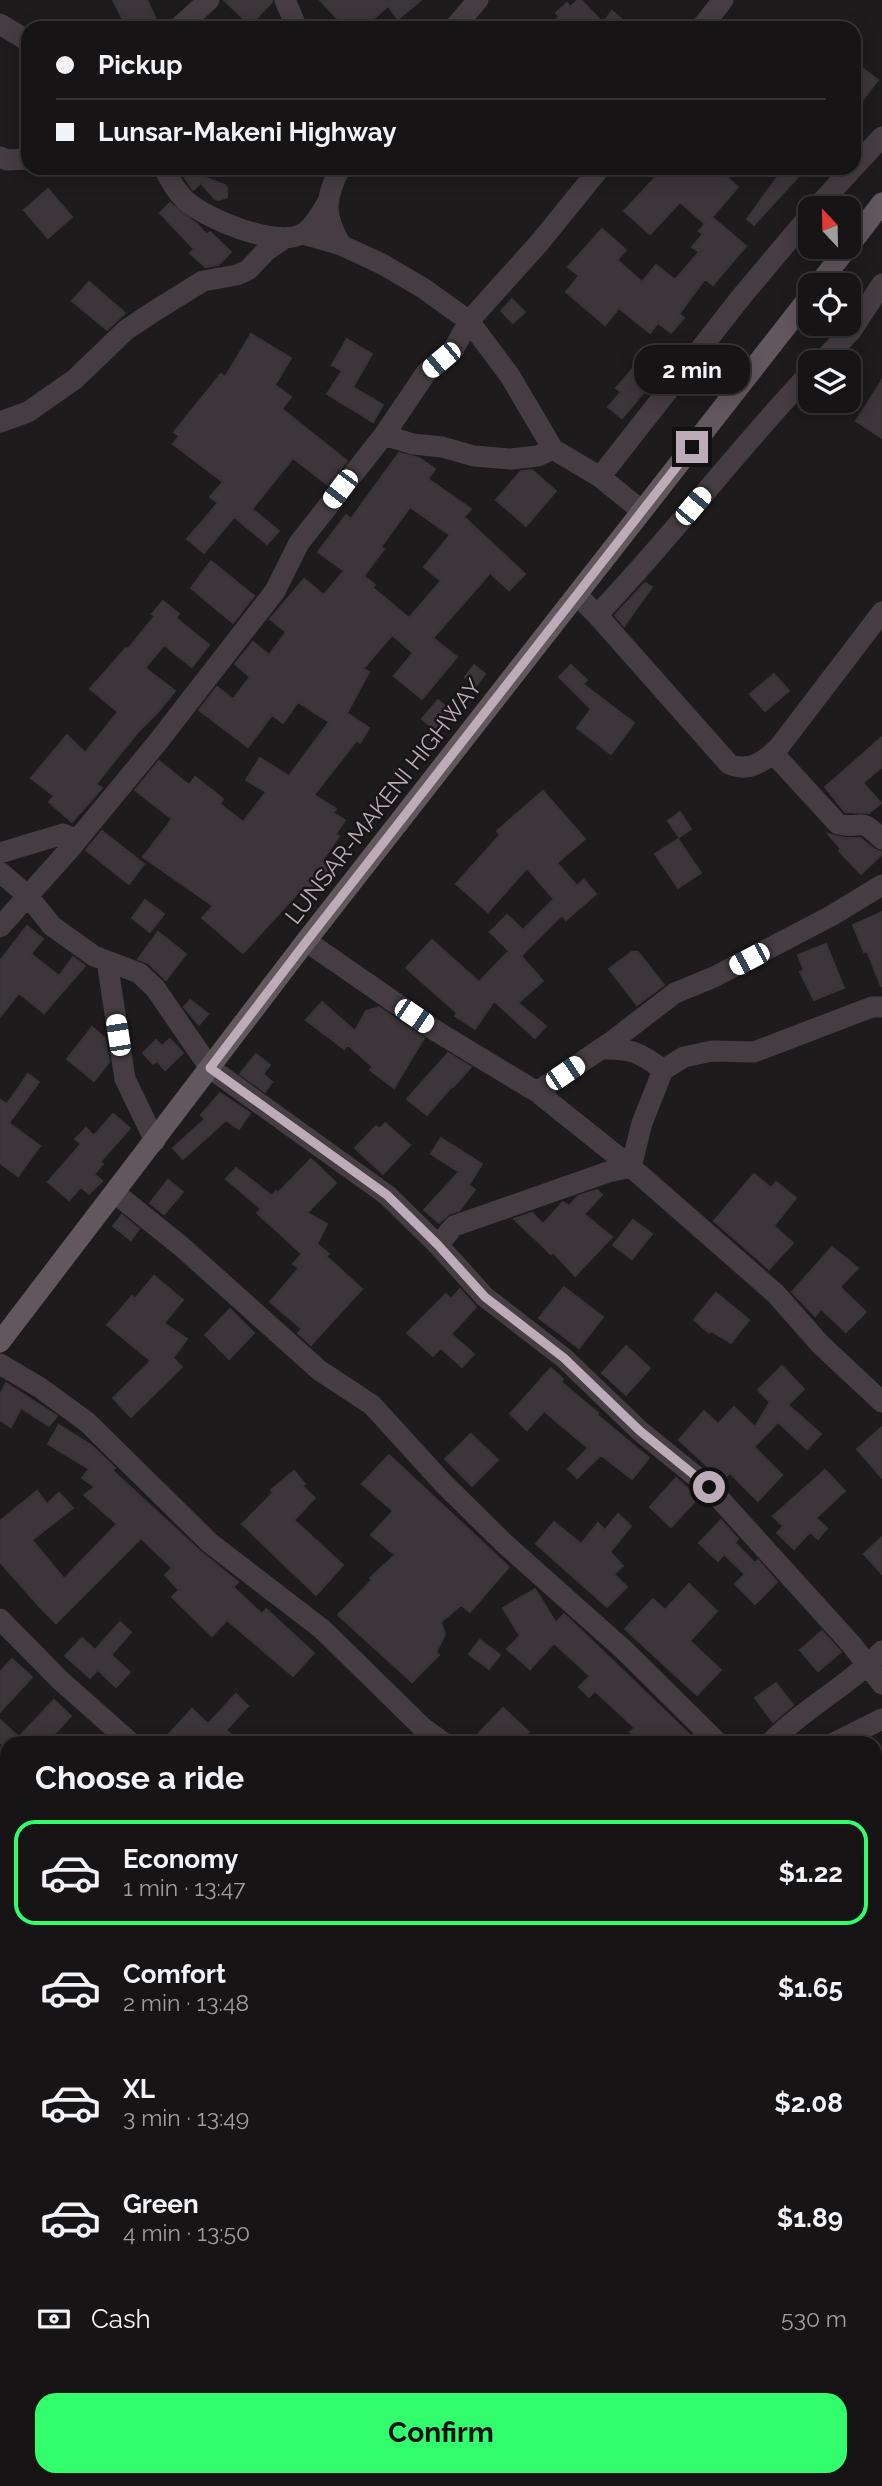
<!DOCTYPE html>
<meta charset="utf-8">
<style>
:root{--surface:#161415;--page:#232122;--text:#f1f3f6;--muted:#9e9ea0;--line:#353334;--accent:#32fe6d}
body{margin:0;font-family:Raleway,sans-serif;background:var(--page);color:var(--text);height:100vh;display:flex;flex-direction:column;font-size:26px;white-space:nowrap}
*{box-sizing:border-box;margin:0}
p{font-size:23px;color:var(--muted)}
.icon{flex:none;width:38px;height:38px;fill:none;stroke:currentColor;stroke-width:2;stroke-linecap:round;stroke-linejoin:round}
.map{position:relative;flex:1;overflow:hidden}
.panel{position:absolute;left:0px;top:1736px;width:882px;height:751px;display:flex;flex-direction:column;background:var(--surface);border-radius:21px 21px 0 0;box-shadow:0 4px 18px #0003,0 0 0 2px var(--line)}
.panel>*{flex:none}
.top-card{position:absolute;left:21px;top:21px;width:840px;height:154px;border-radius:21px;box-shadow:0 4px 18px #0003,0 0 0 2px var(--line);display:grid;align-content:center;height:154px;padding:0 35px;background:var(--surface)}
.needle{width:46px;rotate:338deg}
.controls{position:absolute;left:798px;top:196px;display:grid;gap:14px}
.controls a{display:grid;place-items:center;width:63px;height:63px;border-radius:14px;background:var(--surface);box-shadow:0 4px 18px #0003,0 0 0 2px var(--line);font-size:35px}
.end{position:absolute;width:32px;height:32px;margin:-16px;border:9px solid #bdacb8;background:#111;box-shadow:0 0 0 4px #111}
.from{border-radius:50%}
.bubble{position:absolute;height:49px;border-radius:21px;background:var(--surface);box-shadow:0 4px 18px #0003,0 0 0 2px var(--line);font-size:23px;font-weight:700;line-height:49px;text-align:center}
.car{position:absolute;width:21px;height:42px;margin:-21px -10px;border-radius:9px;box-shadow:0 0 5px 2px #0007;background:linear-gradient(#fff 24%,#345 0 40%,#fff 0 76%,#345 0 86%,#fff 0)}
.top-card b{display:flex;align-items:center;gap:24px;height:66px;font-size:26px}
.top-card b+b{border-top:2px solid var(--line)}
.top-card i{width:18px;height:18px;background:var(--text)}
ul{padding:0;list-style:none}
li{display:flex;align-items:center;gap:21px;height:105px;margin:0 14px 10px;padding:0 21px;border:4px solid transparent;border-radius:21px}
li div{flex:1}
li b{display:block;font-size:26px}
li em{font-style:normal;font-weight:700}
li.selected{border-color:var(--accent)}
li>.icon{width:63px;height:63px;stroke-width:1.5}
h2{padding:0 35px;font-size:32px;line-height:84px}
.pay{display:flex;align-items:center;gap:18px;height:77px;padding:0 35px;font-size:26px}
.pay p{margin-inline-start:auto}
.cta{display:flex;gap:14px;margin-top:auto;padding:14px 35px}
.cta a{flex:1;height:80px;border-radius:21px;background:var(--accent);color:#111;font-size:28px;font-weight:700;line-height:80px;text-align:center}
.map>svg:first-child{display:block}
</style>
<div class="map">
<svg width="882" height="2486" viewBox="0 0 882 2486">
<rect width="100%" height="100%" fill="#1d1b1c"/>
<!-- building -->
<path fill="#3c363a" stroke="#393436" stroke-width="2" fill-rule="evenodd" d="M113 0H147L160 28H127Z
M224 0H272V2L250 25Z
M320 0H421L398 19 388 6 363 28H346Z
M578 0H581L603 23 612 11 632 28H548L559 17 556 13 567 3 570 7Z
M854 62 878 80 854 111Z
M185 168H217L206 178 225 185 227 188V197L219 200 215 199 201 183 193 190 181 172Z
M664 168H717L738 187 712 217 746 246 713 285 705 279 679 314 684 318 671 333 658 323 650 333 619 308 605 325 566 292 579 276 568 267 602 229 626 250 617 260 642 282 656 265 675 280 699 252 692 247 703 234 699 231 705 224 680 202 650 234 624 211Z
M784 168H806L754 225 747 219Z
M48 189 72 217 48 238 24 210Z
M170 203 197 224 207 235 210 232 231 252 218 265 205 267 190 253 194 249 160 213Z
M89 282 125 313 107 330 72 301Z
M512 299 525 312 513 323 501 311Z
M251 334 291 358 275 385 291 397 282 409 347 461 328 485 293 458 252 509 279 531 267 544 234 517 204 553 187 539 218 503 210 497 223 482 173 444 179 436 174 432 221 374 225 377Z
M347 339 372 354 353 387 383 405 373 422 327 394 342 371 332 365Z
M643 357 661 372 622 418 608 407 621 392 616 388Z
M882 380V438L856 421Z
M399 453 419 458 435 469 428 479 471 509 464 517 525 574 509 590 490 573 433 638 457 657 422 699 394 676 413 653 392 635 363 669 369 672 347 713 369 728 360 743 357 740 314 795 336 809 333 813 345 820 336 834 339 836 324 858 332 865 312 891 305 885 243 953 202 918 213 906 143 857 172 819 135 790 159 761 189 785 195 777 223 799 220 804 243 822 266 792 246 780 260 758 289 776 329 722 298 702 283 723 272 715 248 747 199 710 217 687 233 699 250 677 235 664 253 642 269 655 286 632 270 619 304 579 324 595 344 571 318 552 346 515 351 519ZM410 507 450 535 424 567 441 581 409 618 373 588 375 585 364 576 384 549 381 547Z
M532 470 556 491 526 526 496 500 521 471Z
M211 561 254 596 233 623 191 588Z
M645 583 652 587 624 626 615 615Z
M163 601 179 614 176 618 209 645 192 667 164 645 145 668 175 691 158 712 137 733 96 784 102 788 72 822 49 802 54 796 31 778 67 735 85 753 118 712 90 689 126 648 128 649 155 616 152 614Z
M474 665 485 674 476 686 465 677Z
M571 665 587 680 583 684 634 723 611 754 577 728 591 709 559 677Z
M774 674 789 691 765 711 750 694Z
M438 700 451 711 435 730 422 719Z
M882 737V767L863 783 881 803 869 813 845 812 825 787Z
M543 791 585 839 557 863 577 886 584 880 596 894 566 920 562 915 521 956 543 981 518 1003 546 1026 535 1038 494 1001 475 1029 455 1016 457 1013 406 968 432 940 479 982 509 951 490 932 507 915 523 930 554 899 527 868 488 912 456 884 500 835 497 831Z
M680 812 691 829 679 837 668 821Z
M102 831 144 864 129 884 86 850Z
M828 834 844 838H860L874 849 882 852V854L861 874 839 851 841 849Z
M678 839 701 873 678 888 655 854Z
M145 900 164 914 150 932 132 918Z
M882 912V986H881L867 951 864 952 853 925Z
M27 926 43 939 31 954 59 976 73 957 85 966 44 1013 19 993 0 1017V961Z
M158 932 186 954 166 980 148 963 138 959Z
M826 944 844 988 814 1000 800 972 804 970 798 955Z
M632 952H638L664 985 637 1005 609 969Z
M190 1000 208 1014 199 1025 184 1007Z
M322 1002 355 1031 366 1011 379 1007 424 1038 394 1088 370 1070 373 1067 348 1045 344 1049 306 1020Z
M92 1027 105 1038 109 1062 94 1081 67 1059Z
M170 1039 183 1053 165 1070 157 1061 153 1064 143 1053 156 1040 162 1046Z
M448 1053 471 1067 453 1087 452 1086 427 1115 407 1099Z
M256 1054 270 1065 263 1074 272 1082 265 1092 240 1074Z
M28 1074 39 1082 9 1123 40 1146 18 1176 0 1163V1100L7 1104Z
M220 1093 250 1113 239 1129 226 1120 183 1159 173 1148 205 1119 201 1115Z
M113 1114 130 1128 100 1162 103 1164 94 1174 102 1181 89 1194 81 1187 69 1200 48 1182 81 1144 75 1139 86 1128 94 1136Z
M385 1123 410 1145 383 1174 355 1148 376 1126 380 1129Z
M441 1138 482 1164 469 1185 475 1190 459 1211 449 1214 439 1223 424 1210 459 1172 431 1154Z
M311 1159 336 1183 307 1213 327 1224 317 1244 329 1254 326 1256 362 1289 311 1345 298 1333 302 1329 270 1302 299 1268 293 1264 302 1254 257 1213 261 1209 226 1179 236 1168 272 1196 276 1191 278 1193Z
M754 1174 771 1188 776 1182 796 1198 774 1226 793 1243 769 1269 714 1221Z
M168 1180 183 1192 164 1214 150 1203Z
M597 1190 602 1195 584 1214 612 1237 575 1276 553 1252 551 1254 514 1219 532 1213 543 1224 563 1202 569 1206 578 1196Z
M122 1215 139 1229 131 1240 113 1226Z
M633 1220 652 1234 632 1259 613 1245Z
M832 1247 858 1268 840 1287 866 1312 846 1332 821 1309 815 1316 792 1292Z
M154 1276 183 1300 164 1323 187 1339 173 1358 182 1367 131 1417 113 1398 151 1361 107 1325 132 1296 135 1299Z
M564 1287 603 1317 579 1348 539 1318Z
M460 1289 476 1307 451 1334 474 1354 462 1367 441 1348 433 1356 407 1333 446 1294 451 1299Z
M716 1293 749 1320 731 1343 711 1331 709 1333 694 1320Z
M230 1309 254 1333 229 1359 205 1335Z
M626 1346 650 1368 626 1395 602 1373Z
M782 1366 804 1389 788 1405 821 1434 807 1449 778 1422 754 1447 782 1475 758 1501 730 1473 722 1480 679 1440 704 1411 718 1424 734 1407 755 1427 770 1402 758 1390Z
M551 1368 563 1379 561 1382 598 1413 597 1415 649 1458 632 1479 601 1455 577 1478 568 1469 588 1448 544 1411 527 1430 510 1414Z
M6 1383 57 1416 49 1426 21 1408 11 1427 0 1420V1395Z
M59 1425 91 1445 115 1468 113 1471 201 1552 238 1582 233 1587 262 1614 266 1609 314 1653 293 1676 227 1620 212 1636 172 1597 179 1590 165 1575 172 1568 141 1538 56 1623 39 1606 0 1562V1521L37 1491 47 1504 59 1493 73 1508 32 1540 64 1579 117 1524 84 1495 95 1487 82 1478 89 1469 48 1444Z
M882 1427V1478L857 1449Z
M471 1434 498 1460 472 1486 445 1459Z
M389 1455 509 1567 470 1612 461 1605 441 1622 445 1634 436 1652 439 1655 412 1682 338 1615 372 1580 370 1578 395 1555 371 1535 393 1511 362 1484Z
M825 1470 845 1491 816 1518 827 1528 818 1539 810 1532 794 1549 777 1533 783 1526 773 1516Z
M294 1471 305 1484 302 1486 315 1498 294 1520 343 1565 316 1595 242 1524 273 1493 271 1490Z
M676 1478 698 1498 671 1527 650 1507Z
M618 1514 631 1526 610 1552 623 1566 614 1574 627 1587 607 1607 536 1544 554 1522 581 1544 598 1523 605 1530Z
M721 1520 738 1539 735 1543 755 1563 758 1560 777 1582 755 1604 735 1584 745 1574 724 1554 718 1561 699 1543Z
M882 1537V1574L864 1554Z
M689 1584 717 1611 690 1641 721 1670 697 1695 625 1629 653 1599 665 1610Z
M535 1589 556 1623 564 1614 689 1734 680 1743H642L630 1732 635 1728 595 1691 589 1697 579 1687 590 1676 554 1643 530 1669 507 1649 520 1636 503 1608Z
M120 1622 131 1632 111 1655 130 1672 116 1687 98 1670 90 1678 65 1656 82 1638 95 1650Z
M822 1631 841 1652 818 1671 800 1650Z
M480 1640 500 1655 489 1669 469 1654Z
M12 1659 32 1677 0 1712V1672Z
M776 1683 793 1705 773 1722 755 1698Z
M236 1694 248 1706 226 1730 241 1743H179L169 1734 192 1709 208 1724Z
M54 1700 71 1716 46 1743H0V1720L19 1737Z
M503 1708 529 1732 519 1743H485L477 1735Z"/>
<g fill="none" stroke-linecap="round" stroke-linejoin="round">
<!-- minor -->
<path stroke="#453d41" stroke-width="21" d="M285 0 297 28
M0 24 28 41
M178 28 209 0
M454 28 478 0
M701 28 723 0
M0 157 7 160 28 159
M854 167 882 137
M164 168C169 179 176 191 185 200 206 219 275 248 302 234 314 228 322 211 329 200
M340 168C325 198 323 215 341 245
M816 208 853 168
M303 234 341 245 382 264 423 288 469 321 510 376 553 449 600 477 642 511
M821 362 851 331 882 284
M0 422 28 412 75 379 126 330 153 312 203 281 237 275 248 270 267 250 284 239
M384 435 413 444 442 447 474 456 511 459 538 456 553 449
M600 477 742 296 810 215
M578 596 597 615 729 764C749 773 765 761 779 747L882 612
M597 615C672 537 736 451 810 373
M773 753 838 824C864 830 857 815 882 839
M0 853 63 834 77 840
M0 872 28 896 52 926 94 956 139 973 155 988 210 1068 387 1195 438 1245 485 1297 564 1358 640 1431 709 1487 852 1645 882 1684
M0 927 68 851 157 743 275 591 299 543 384 435 426 373 453 350 469 321 540 242 600 168
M306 941 436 1031 537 1092 631 1167 776 1294 820 1344 882 1402
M107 961 125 1079 155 1141
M601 1049C630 1048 640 1052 663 1070
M537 1092 611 1042 675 993 714 977 831 916 882 885
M115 1193 182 1247 319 1370 372 1405 444 1484 504 1543 624 1650 718 1743
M438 1245 454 1226 608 1172 631 1167 642 1123 663 1070 684 1057 712 1051 754 1052 872 1007H882
M0 1364 39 1387 87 1422 210 1543 322 1629 422 1727 444 1743
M0 1619 60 1680 131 1743
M770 1743C804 1708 848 1686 882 1651
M834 1743 882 1719
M0 1869 7 1876
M0 2212 7 2220
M875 2286H882
M875 2414 882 2421
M92 2480V2486
M737 2486 740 2480"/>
<!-- primary -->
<path stroke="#62575d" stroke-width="21" d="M849 246 882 203
M818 285 848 247
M0 1342 306 941 810 296"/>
</g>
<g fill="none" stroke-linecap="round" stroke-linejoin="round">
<!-- route -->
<path stroke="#bdacb8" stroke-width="9" d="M692 447 306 942 210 1068 387 1195 438 1245 485 1297 564 1358 640 1431 709 1487"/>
</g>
<g text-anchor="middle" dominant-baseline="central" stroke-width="5" stroke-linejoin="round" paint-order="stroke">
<!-- street labels -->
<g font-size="23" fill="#bdacb8" stroke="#181516">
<text transform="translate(383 801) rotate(-52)">LUNSAR-MAKENI HIGHWAY</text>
</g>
</g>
</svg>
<div class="controls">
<a><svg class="needle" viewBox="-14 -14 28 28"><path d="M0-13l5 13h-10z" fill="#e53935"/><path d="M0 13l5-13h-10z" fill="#9e9ea0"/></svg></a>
<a><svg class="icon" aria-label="locate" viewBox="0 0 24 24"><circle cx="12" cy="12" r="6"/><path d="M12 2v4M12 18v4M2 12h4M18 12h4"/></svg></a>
<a><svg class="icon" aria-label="layers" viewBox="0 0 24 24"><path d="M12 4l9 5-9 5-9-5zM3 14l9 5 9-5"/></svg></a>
</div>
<i class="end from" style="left:709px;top:1487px"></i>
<i class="end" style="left:692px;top:447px"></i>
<div class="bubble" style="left:634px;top:345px;width:116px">2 min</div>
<i class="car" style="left:441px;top:360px;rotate:230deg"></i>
<i class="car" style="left:340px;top:489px;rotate:217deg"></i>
<i class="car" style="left:693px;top:506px;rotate:40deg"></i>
<i class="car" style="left:749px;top:959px;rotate:242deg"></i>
<i class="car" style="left:414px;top:1016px;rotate:124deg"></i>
<i class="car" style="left:118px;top:1035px;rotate:351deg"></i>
<i class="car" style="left:565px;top:1073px;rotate:56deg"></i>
<div class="top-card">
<b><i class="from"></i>Pickup</b>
<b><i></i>Lunsar-Makeni Highway</b>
</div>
<section class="panel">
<h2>Choose a ride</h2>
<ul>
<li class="selected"><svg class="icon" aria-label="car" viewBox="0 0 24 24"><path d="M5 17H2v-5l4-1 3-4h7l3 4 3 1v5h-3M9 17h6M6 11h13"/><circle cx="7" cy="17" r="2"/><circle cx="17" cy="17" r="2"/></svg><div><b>Economy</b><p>1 min · 13:47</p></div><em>$1.22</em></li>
<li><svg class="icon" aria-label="car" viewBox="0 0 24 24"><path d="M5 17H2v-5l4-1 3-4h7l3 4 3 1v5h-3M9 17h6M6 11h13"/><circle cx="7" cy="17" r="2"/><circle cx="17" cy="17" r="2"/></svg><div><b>Comfort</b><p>2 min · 13:48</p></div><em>$1.65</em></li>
<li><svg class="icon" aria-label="car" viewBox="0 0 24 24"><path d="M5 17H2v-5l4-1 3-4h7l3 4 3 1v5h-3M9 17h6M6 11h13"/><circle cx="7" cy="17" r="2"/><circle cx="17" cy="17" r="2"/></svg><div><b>XL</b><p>3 min · 13:49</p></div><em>$2.08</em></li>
<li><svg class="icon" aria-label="car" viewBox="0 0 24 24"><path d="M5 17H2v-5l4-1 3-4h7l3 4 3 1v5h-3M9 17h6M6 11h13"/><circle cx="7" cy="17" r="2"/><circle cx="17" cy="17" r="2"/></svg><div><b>Green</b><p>4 min · 13:50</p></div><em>$1.89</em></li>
</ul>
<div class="pay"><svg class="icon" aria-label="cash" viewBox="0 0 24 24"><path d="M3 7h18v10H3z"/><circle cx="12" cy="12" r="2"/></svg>Cash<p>530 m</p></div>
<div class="cta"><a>Confirm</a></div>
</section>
</div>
